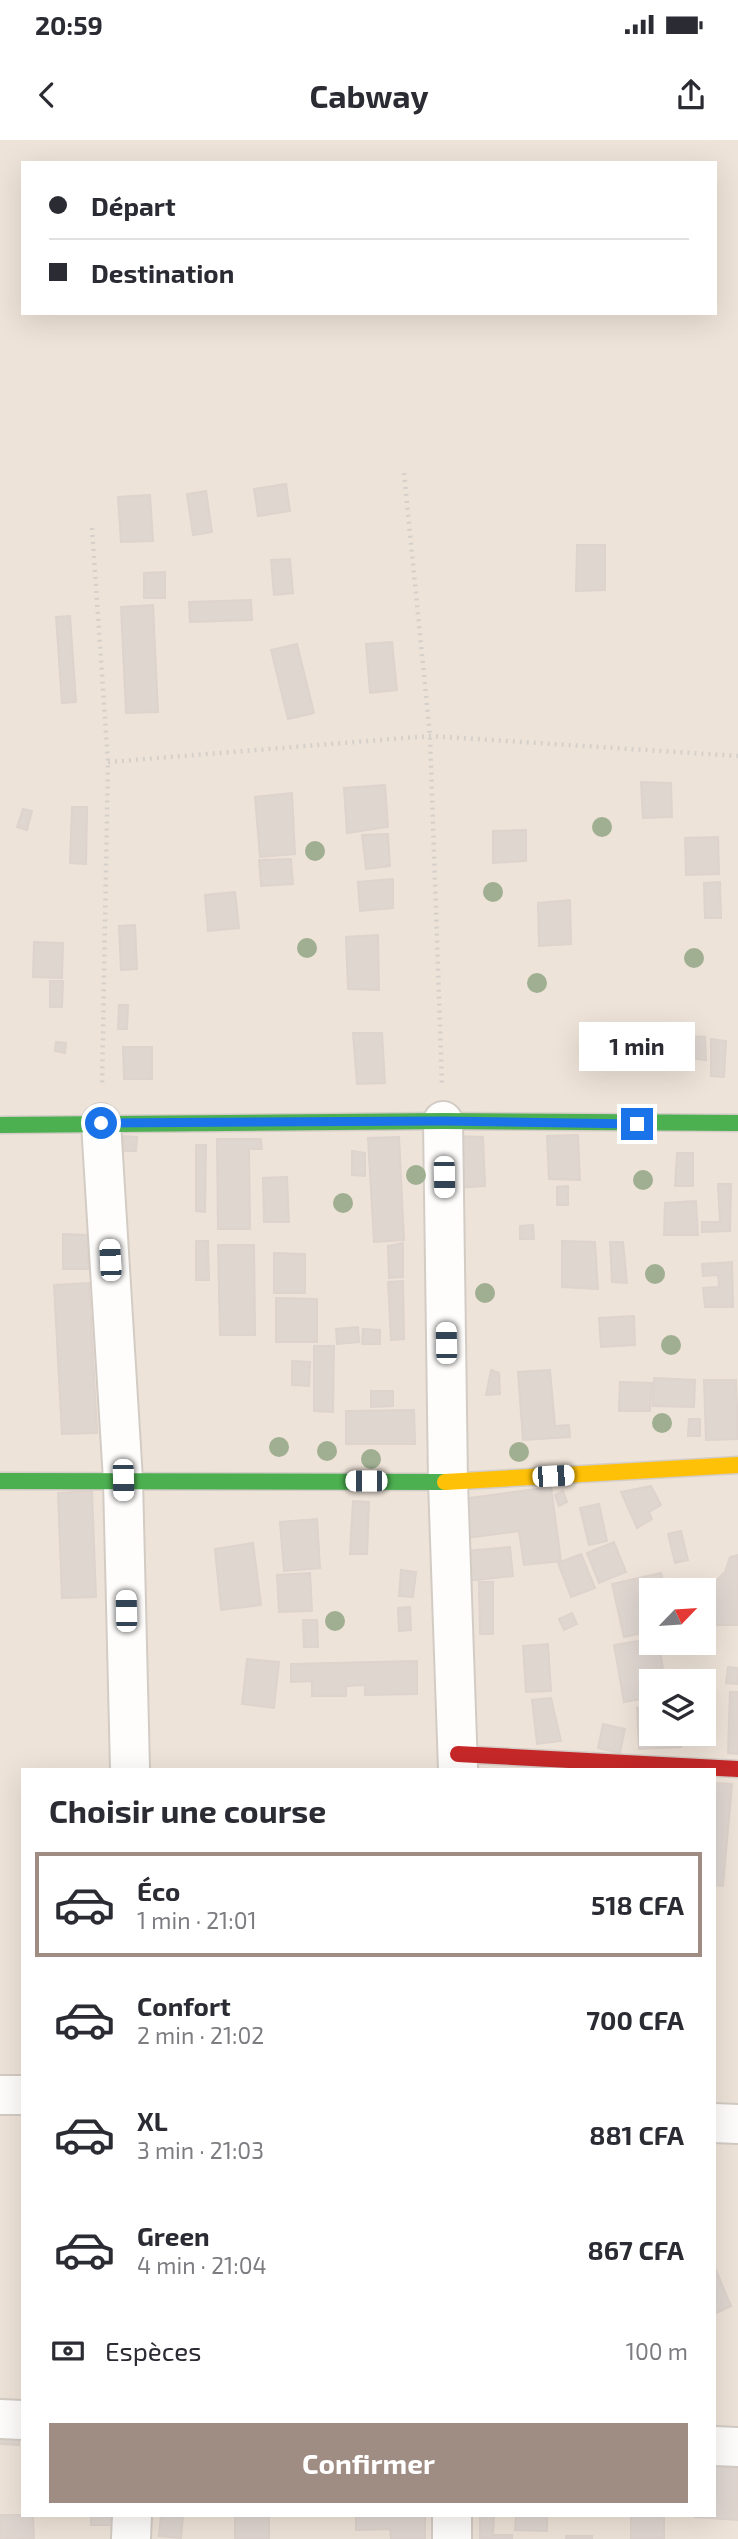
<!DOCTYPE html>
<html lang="fr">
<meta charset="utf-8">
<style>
:root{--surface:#fff;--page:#f7f7f7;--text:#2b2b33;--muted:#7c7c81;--line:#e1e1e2;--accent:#9f8d84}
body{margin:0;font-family:"Exo 2",sans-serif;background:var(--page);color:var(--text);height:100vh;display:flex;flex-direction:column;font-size:26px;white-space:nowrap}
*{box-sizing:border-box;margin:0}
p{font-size:23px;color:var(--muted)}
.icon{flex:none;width:38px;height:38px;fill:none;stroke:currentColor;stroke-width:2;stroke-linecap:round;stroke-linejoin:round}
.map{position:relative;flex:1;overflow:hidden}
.details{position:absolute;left:21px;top:1628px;width:695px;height:749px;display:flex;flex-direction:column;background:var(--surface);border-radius:0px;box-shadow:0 7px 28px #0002}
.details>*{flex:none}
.top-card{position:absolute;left:21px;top:21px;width:696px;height:154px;border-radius:0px;box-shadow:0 7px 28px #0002;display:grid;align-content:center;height:154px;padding:0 28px;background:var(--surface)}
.needle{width:46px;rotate:65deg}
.tools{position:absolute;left:639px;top:1438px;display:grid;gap:14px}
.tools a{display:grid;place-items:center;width:77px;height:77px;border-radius:0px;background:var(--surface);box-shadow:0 7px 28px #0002;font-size:35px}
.end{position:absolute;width:32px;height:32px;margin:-16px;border:9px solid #1a73e8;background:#fff;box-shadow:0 0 0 4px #fff}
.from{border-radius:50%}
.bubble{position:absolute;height:49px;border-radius:0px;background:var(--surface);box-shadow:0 7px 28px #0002;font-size:23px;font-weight:700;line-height:49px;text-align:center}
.car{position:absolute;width:21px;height:42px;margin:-21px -10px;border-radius:9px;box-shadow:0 0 5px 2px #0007;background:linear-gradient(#fff 24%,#345 0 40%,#fff 0 76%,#345 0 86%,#fff 0)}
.top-card b{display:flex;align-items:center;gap:24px;height:66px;font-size:26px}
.top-card b+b{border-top:2px solid var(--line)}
.top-card i{width:18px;height:18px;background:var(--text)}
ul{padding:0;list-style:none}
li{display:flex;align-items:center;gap:21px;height:105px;margin:0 14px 10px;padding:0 14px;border:4px solid transparent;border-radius:0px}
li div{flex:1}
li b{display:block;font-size:26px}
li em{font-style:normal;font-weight:700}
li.active{border-color:var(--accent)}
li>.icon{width:63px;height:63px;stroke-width:1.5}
h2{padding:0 28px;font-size:32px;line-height:84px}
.pay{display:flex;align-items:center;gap:18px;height:77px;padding:0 28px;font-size:26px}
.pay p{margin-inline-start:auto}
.primary-button{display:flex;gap:14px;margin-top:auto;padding:14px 28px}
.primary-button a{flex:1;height:80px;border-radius:0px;background:var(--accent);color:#fff;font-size:28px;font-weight:700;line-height:80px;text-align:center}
.status{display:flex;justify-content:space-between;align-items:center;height:49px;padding:0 35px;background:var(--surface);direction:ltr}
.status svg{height:19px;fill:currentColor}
header{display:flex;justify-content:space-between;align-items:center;height:91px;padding:0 28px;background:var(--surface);font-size:32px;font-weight:700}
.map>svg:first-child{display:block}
</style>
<div class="status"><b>20:59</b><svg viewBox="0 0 49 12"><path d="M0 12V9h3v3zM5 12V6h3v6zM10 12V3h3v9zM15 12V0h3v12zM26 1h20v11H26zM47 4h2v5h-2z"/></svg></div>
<header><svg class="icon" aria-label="back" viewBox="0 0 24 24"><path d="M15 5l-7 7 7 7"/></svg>Cabway<svg class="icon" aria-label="share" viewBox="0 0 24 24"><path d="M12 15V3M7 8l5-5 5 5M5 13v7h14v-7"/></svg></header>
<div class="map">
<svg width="738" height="2399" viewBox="0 0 738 2399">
<rect width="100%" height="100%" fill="#f6f0ea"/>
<!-- residential -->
<path fill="#eee3d8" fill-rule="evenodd" d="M0 0H738V2399H0ZM23 23H716V173H23ZM651 1451H704V1503H651ZM651 1542H704V1594H651ZM23 1629H714V2375H23Z"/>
<!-- building -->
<path fill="#dfd6d0" stroke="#ded3cd" stroke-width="2" d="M286 344 290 371 258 376 254 349Z
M206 351 212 392 193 395 187 354Z
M150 355 153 401 121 402 118 357Z
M577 405H605V450L576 451Z
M290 419 293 453 274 455 271 420Z
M165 432V458H144V433Z
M251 460 252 480 190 482 189 462Z
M153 465 158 572 126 573 121 467Z
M70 476 76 562 62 563 56 477Z
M392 502 397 550 370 553 366 504Z
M297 504 314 573 288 579 271 510Z
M641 642 671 643 672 677 643 678Z
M385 645 388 687 347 693 344 648Z
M292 653 295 714 260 717 255 657Z
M72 667H87L86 724 70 723Z
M23 669 32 671 27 690 17 687Z
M526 690V721L493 723V691Z
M388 694 390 726 366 729 362 695Z
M718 697 719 734 686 735 685 698Z
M291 719 293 744 261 746 259 720Z
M393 739V768L360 771 358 742Z
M720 742 721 778H705L704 743Z
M235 752 239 788 208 791 205 755Z
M570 760 571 804 539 806 538 763Z
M135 785 137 829 121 830 119 786Z
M378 795 379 850 348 849 346 797Z
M34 802 63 803 62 838 33 837Z
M50 841H63L62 867H50Z
M119 865H128L127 889H118Z
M353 893H382L385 943 357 944Z
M690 896 705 897 706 920 692 918Z
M711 899 726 901 724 937 711 936Z
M56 902 66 903 65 913 55 911Z
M123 907H152V939H124Z
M578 995 580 1040 549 1039 547 996Z
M124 996 137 997 136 1011H123Z
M452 996 483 997 485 1046 454 1048Z
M399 997 404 1100 374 1102 368 998Z
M217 999H261L262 1009H249L250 1089H218Z
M196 1005H206L205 1072 196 1071Z
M352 1011 365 1013V1036L352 1035Z
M677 1013H693V1046H675Z
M287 1037 289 1082H264L263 1038Z
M718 1044H731L730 1091 702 1092V1082H720Z
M568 1046V1065H557V1047Z
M696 1061 698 1095H664L665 1063Z
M533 1085 534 1099H520V1086Z
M63 1094 88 1095V1129H63Z
M196 1101H208L209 1140H196Z
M562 1101 595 1102 598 1149 562 1147Z
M610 1102H623L627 1143 612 1142Z
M403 1103V1137L389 1138 388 1106Z
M218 1105H254L255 1195H220Z
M274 1113 305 1114V1153H274Z
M732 1122 733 1167H705L703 1148 719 1147 718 1135 703 1136 702 1124Z
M403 1141 404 1199 391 1200 388 1142Z
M89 1143 97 1293 62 1294 54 1145Z
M276 1158 317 1159V1202H276Z
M634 1176 635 1205 601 1207 599 1178Z
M358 1187 359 1202 337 1204 336 1189Z
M363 1189 380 1190V1204H362Z
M314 1206H334L333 1272 314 1271Z
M292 1221 310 1222 309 1246 292 1245Z
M491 1230 499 1233 500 1254 486 1255Z
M550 1230 555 1286 569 1285 570 1297 523 1300 518 1232Z
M654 1238 695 1240 694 1267 653 1266Z
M704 1240H736L738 1299 706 1300Z
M620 1242 652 1243 650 1271H619Z
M371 1251H393V1266L371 1267Z
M414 1270 415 1304H346V1271Z
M689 1279H700V1296H688Z
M651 1346 661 1365 649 1372 652 1379 637 1388 621 1352Z
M551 1347 561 1421 524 1425 519 1391 460 1399 454 1360Z
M92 1351 96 1457 62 1458 58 1353Z
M563 1351 567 1362 559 1366 555 1355Z
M353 1361 369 1362 367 1414H350Z
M599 1364 607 1401 589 1405 580 1368Z
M317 1379 320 1428 284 1431 280 1382Z
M681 1391 688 1420 675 1423 668 1394Z
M614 1402 626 1432 599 1443 587 1413Z
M253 1403 261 1465 221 1470 215 1409Z
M510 1407 513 1436 459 1442 456 1412Z
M581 1414 595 1448 571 1457 558 1423Z
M738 1415V1485H714L711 1446 725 1432 730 1417Z
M401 1430 416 1432 413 1457 399 1456Z
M310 1433 312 1471 279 1472 277 1435Z
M661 1433 666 1451H651V1491L624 1497 612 1444Z
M479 1442H493V1494H480Z
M410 1467 411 1490 399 1491 398 1468Z
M572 1473 577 1484 564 1490 559 1479Z
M303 1480H317L318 1507H304Z
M651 1499V1503H659L665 1542H651V1557L624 1562 614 1505Z
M548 1504 551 1551 526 1552 523 1506Z
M247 1519 279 1522 274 1568 242 1564Z
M417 1521V1554L365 1555V1545L346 1546V1556H312V1541L291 1542V1524Z
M728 1527 738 1528V1544L726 1543Z
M730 1552H738V1614L728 1613Z
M551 1558 561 1601 537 1604 532 1560Z
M651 1567V1594H680L681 1607 639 1609 637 1568Z
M603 1584 625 1589 620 1613 598 1608Z
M714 1643 732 1644 723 1746 714 1745Z
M714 2126 731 2166 714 2174Z
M0 2287 19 2288V2305L0 2304Z
M714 2315 738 2317V2380L695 2377V2375H714Z
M0 2375H33L34 2399H0Z
M91 2375H112V2385H91Z
M161 2375H183L181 2398 159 2396Z
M235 2375H269V2399H235Z
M356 2375H425V2399H391L390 2389 356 2390Z
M480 2375H494L493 2395H512V2399H480Z
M516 2375H547V2391L515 2390Z
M631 2375H664V2399H631Z
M566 2396H592V2399H566Z"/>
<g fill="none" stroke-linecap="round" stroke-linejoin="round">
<!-- street casing -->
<g stroke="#d3ccc5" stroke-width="42">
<path id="street" d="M443 981 448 1342 458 1629
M101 983 123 1340 130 1629
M0 1955H23
M714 1983 738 1984
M0 2279 23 2280
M714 2306 738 2307
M131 2399 132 2375
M452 2399V2375"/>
</g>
<!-- fast casing -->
<g stroke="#d4cdc7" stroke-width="19">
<path id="fast" d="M0 985 443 981 738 983
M0 1341 445 1342"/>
</g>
<!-- slow casing -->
<g stroke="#d4cdc7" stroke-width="19">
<path id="slow" d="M445 1342 738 1325"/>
</g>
<!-- jam casing -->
<g stroke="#d4cdc7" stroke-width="19">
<path id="jam" d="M458 1614 738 1629"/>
</g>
<!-- path -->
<path stroke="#d6d0cb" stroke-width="4.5" stroke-dasharray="2 5" stroke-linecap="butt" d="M404 333 430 596 442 946
M92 388 108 622 102 947
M108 622 430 596 738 616"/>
<!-- street -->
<use href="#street" stroke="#fefdfc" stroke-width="38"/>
<!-- fast -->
<use href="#fast" stroke="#4caf50" stroke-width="16"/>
<!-- slow -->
<use href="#slow" stroke="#ffc107" stroke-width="16"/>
<!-- jam -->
<use href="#jam" stroke="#c62828" stroke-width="16"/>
</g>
<!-- trees -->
<g fill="#a0af91">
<circle cx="602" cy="687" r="10"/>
<circle cx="315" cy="711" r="10"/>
<circle cx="493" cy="752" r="10"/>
<circle cx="307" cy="808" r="10"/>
<circle cx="694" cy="818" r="10"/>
<circle cx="537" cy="843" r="10"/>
<circle cx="416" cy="1035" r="10"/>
<circle cx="643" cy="1040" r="10"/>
<circle cx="343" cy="1063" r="10"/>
<circle cx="655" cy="1134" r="10"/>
<circle cx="485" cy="1153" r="10"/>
<circle cx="671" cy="1205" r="10"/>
<circle cx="662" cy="1283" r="10"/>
<circle cx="279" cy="1307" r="10"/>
<circle cx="327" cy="1311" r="10"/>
<circle cx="519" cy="1312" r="10"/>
<circle cx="371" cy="1319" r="10"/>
<circle cx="335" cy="1481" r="10"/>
</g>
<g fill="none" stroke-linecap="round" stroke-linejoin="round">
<!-- route -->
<path stroke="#1a73e8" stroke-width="9" d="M101 983 443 981 637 984"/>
</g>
</svg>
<div class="tools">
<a><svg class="needle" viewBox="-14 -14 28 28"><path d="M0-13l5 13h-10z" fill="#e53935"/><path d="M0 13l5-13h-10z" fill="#7c7c81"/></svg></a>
<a><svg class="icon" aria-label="layers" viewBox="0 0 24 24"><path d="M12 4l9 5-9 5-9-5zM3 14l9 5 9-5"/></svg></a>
</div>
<i class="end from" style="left:101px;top:983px"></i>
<i class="end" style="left:637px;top:984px"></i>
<div class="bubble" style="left:579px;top:882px;width:116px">1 min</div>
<i class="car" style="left:444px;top:1037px;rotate:179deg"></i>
<i class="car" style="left:110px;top:1120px;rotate:357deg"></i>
<i class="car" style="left:446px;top:1203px;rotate:359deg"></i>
<i class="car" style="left:553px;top:1336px;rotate:87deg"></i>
<i class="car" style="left:123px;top:1340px;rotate:179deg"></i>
<i class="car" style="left:366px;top:1341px;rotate:270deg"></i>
<i class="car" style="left:126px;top:1471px;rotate:359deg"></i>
<div class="top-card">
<b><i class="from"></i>Départ</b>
<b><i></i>Destination</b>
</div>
<section class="details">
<h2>Choisir une course</h2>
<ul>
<li class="active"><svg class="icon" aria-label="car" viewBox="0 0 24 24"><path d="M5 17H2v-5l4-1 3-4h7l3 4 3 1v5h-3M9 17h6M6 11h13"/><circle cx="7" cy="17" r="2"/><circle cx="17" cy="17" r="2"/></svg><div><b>Éco</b><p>1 min · 21:01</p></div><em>518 CFA</em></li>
<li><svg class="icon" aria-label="car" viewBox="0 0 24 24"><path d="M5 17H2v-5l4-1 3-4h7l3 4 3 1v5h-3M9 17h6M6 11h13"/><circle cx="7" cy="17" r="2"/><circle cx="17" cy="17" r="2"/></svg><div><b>Confort</b><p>2 min · 21:02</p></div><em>700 CFA</em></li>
<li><svg class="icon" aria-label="car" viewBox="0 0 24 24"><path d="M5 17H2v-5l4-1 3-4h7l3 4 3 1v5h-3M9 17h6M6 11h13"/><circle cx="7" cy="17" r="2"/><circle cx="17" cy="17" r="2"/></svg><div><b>XL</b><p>3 min · 21:03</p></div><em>881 CFA</em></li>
<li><svg class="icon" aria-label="car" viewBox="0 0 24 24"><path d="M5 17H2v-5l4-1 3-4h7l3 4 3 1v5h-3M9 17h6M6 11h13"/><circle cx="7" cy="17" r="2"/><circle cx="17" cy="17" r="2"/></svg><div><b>Green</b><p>4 min · 21:04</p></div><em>867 CFA</em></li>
</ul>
<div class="pay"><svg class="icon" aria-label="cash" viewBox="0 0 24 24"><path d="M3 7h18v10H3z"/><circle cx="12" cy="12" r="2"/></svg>Espèces<p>100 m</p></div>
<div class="primary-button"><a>Confirmer</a></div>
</section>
</div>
